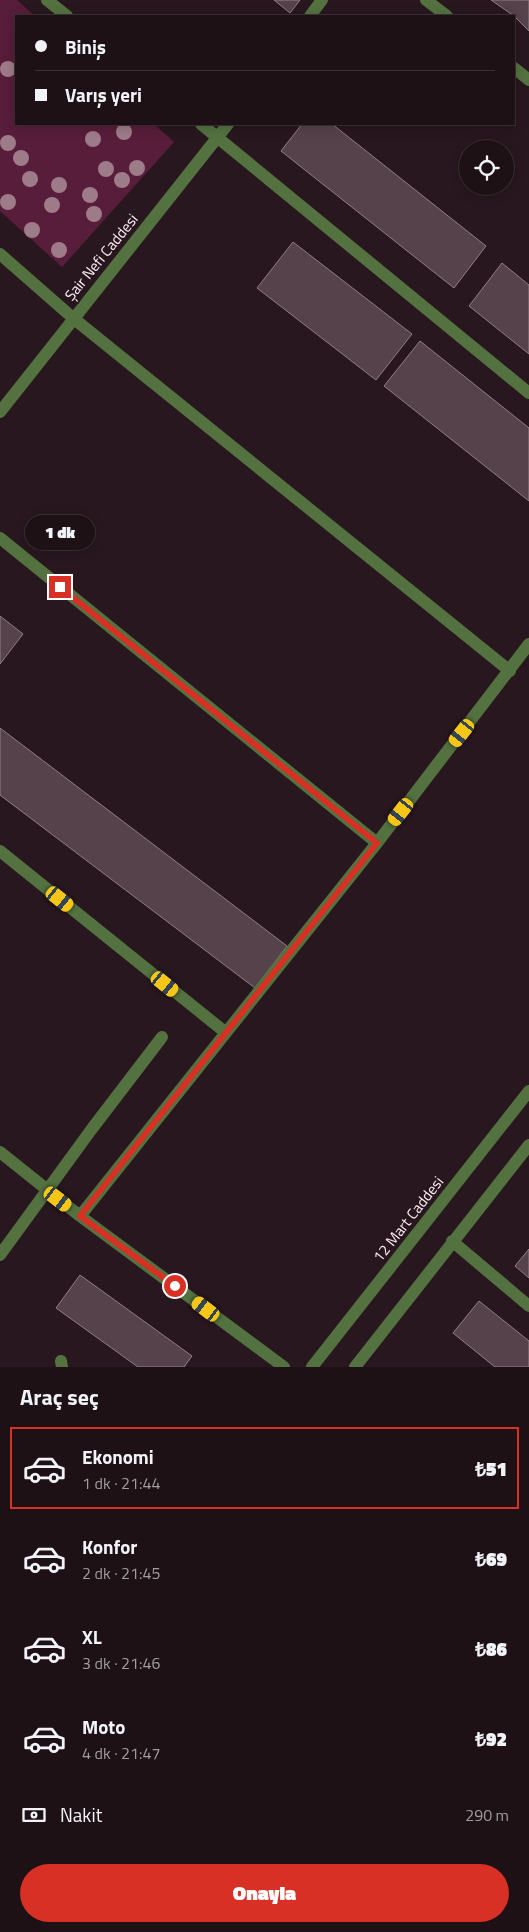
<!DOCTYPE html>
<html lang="tr">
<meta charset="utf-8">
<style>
:root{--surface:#1e1116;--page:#2b1f23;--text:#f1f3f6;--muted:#a19da1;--line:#3c3135;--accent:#d93025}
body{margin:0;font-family:"Titillium Web",sans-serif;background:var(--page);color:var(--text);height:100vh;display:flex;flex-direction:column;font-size:19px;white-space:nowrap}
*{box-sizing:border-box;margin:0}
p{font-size:16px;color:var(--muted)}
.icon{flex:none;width:28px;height:28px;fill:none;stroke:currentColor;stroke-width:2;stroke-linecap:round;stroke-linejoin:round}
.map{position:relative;height:1367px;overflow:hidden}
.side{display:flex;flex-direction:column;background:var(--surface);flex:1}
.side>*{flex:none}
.top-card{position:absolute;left:15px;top:15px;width:500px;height:110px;border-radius:0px;box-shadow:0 2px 12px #0003,0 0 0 1px var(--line);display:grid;align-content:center;height:110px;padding:0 20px;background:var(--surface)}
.controls{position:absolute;left:459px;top:140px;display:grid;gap:10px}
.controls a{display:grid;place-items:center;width:55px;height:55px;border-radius:50%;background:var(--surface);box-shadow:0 2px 12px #0003,0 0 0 1px var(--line);font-size:25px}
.end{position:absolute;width:22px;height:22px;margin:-11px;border:6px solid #d93025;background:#fff;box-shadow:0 0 0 2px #fff}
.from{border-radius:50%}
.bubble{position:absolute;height:35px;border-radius:18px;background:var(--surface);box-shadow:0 2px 12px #0003,0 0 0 1px var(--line);font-size:16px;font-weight:800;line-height:35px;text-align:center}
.car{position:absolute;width:15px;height:30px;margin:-15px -8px;border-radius:6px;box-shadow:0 0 4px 1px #0007;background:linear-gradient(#f5c518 24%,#345 0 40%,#f5c518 0 76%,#345 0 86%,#f5c518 0)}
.top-card b{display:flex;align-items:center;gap:18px;height:48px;font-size:19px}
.top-card b+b{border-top:1px solid var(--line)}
.top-card i{width:12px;height:12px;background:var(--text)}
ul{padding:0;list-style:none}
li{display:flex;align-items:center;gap:15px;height:82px;margin:0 10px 8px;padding:0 10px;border:2px solid transparent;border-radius:0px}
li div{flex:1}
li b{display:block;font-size:19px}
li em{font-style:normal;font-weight:800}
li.active{border-color:var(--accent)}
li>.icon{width:45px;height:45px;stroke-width:1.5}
h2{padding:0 20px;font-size:22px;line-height:60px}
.pay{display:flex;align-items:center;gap:12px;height:55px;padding:0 20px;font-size:19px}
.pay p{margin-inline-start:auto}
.primary-button{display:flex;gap:10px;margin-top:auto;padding:10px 20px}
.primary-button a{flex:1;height:58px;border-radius:30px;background:var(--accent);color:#fff;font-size:20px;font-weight:800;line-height:58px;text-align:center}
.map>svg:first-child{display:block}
</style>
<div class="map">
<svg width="529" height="1367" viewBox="0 0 529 1367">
<rect width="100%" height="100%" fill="#28171e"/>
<!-- green -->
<path fill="#571d3a" d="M0 0H17L35 16H16V124H154L174 142 62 267 0 211Z"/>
<!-- building -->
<path fill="#56424a" stroke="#947d86" d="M274 0H300L290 13Z
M491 0H529V31L514 16Z
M302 124H332L486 246 454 288 281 151Z
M293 242 412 334 376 380 257 288Z
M502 263 529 285V354L469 306Z
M420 341 529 428V501L384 386Z
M0 616 23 634 0 664Z
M0 728 287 946 255 988 0 795Z
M529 1249V1278L515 1266Z
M80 1275 192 1356 184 1367H138L56 1308Z
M479 1301 529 1341V1367H495L453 1333Z"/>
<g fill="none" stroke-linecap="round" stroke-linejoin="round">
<!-- minor -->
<path stroke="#537240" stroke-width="12" d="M47 0 67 16
M426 0 447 16
M310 16 322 0
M514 68 529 80
M201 124 529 393
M0 254 73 318 510 671
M0 412 228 124
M0 538 377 843
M0 851 225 1032
M0 1152 80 1216 284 1367
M80 1216 377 843 529 644
M452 1241 529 1306
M0 1255 91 1130 162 1037
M61 1361 62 1367
M312 1367 529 1091
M355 1367 529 1145"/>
</g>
<!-- trees -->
<g fill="#9e7b89">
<circle cx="8" cy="69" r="8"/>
<circle cx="124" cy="132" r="8"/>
<circle cx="93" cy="139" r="8"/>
<circle cx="8" cy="143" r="8"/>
<circle cx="21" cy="158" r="8"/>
<circle cx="137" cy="168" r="8"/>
<circle cx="106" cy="169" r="8"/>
<circle cx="30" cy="179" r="8"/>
<circle cx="122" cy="180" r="8"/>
<circle cx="59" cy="185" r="8"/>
<circle cx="90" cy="195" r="8"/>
<circle cx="8" cy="202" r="8"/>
<circle cx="52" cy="205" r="8"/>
<circle cx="94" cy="214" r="8"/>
<circle cx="32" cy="230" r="8"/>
<circle cx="59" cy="250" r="8"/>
</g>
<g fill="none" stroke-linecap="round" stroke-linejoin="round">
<!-- route -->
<path stroke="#d93025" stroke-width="6" d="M60 587 377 843 80 1216 175 1286"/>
</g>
<g text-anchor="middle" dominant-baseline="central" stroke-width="4" stroke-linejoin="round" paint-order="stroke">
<!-- street labels -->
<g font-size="15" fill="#fceff4" stroke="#28171e">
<text transform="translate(101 257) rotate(-51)">Şair Nefi Caddesi</text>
<text transform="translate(408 1219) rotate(-52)">12 Mart Caddesi</text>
</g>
</g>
</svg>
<div class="controls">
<a><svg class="icon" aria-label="locate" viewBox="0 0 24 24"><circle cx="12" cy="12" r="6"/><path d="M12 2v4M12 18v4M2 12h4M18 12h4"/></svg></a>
</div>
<i class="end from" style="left:175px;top:1286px"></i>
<i class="end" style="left:60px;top:587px"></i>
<div class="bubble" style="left:25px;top:515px;width:70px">1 dk</div>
<i class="car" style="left:462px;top:733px;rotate:218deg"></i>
<i class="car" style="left:401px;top:812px;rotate:218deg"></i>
<i class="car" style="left:60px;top:899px;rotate:129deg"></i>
<i class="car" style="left:165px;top:984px;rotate:129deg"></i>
<i class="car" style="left:58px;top:1199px;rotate:127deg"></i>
<i class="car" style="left:206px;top:1309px;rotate:307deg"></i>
<div class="top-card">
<b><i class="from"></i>Biniş</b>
<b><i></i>Varış yeri</b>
</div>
</div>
<section class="side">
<h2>Araç seç</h2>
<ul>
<li class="active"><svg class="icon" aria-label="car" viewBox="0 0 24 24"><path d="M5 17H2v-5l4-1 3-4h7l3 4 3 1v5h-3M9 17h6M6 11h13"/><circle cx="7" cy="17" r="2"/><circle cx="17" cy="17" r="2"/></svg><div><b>Ekonomi</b><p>1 dk · 21:44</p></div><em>₺51</em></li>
<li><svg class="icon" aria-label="car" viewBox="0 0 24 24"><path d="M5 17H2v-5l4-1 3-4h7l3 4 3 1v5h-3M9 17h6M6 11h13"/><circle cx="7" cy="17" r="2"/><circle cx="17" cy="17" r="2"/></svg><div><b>Konfor</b><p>2 dk · 21:45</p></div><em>₺69</em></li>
<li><svg class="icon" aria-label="car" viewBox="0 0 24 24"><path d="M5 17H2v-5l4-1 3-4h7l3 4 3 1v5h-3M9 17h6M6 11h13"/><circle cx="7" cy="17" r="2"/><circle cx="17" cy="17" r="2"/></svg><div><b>XL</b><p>3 dk · 21:46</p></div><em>₺86</em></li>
<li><svg class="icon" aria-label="car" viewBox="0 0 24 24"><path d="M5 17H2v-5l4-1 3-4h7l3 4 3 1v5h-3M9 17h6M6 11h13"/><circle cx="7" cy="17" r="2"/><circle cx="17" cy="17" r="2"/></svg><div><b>Moto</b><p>4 dk · 21:47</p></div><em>₺92</em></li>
</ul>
<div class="pay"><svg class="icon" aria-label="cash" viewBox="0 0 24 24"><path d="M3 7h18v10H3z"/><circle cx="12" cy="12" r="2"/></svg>Nakit<p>290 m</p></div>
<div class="primary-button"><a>Onayla</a></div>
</section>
